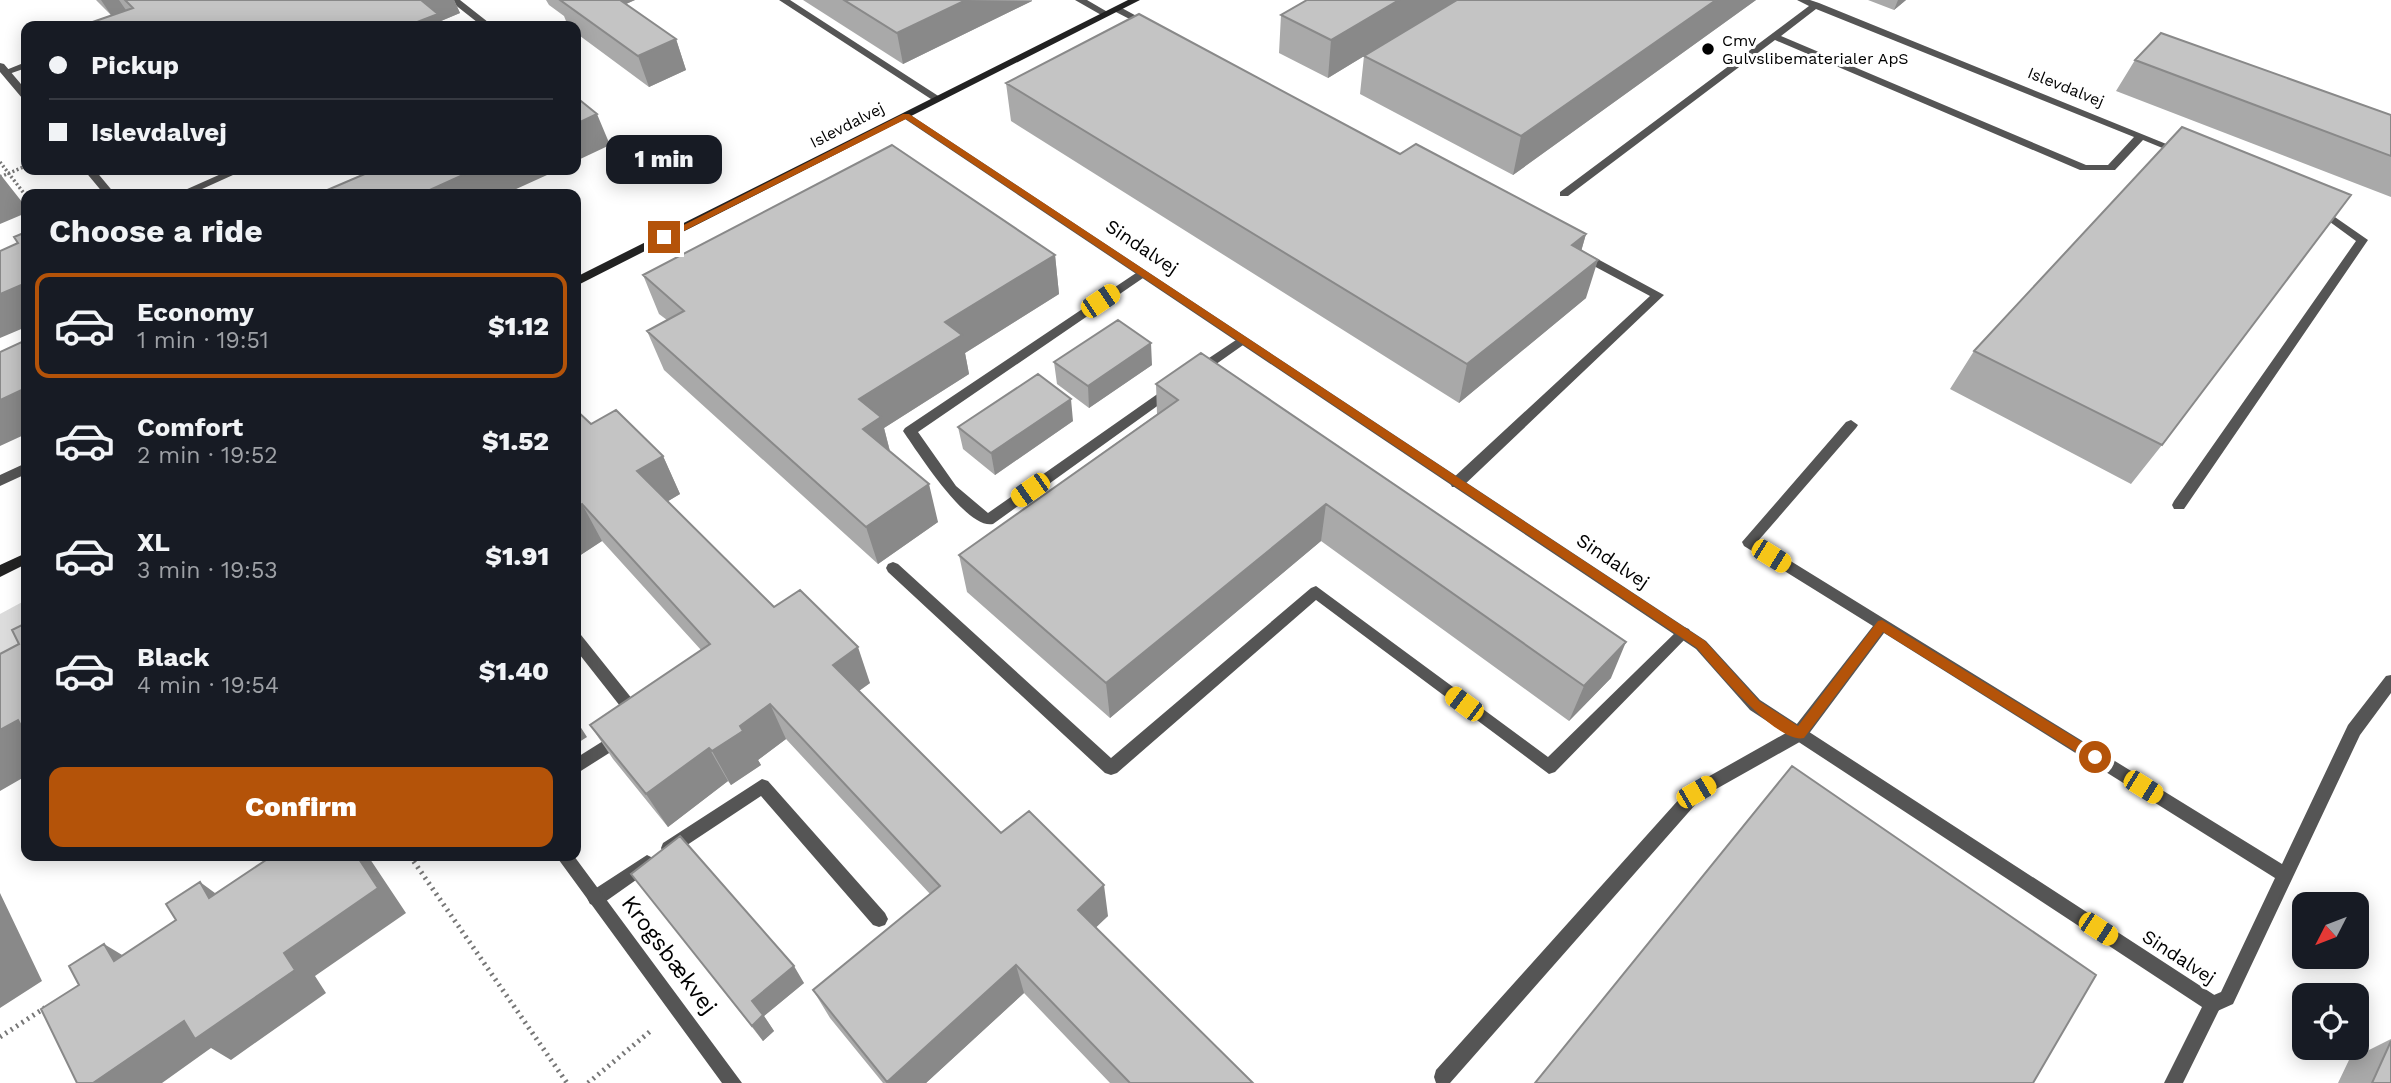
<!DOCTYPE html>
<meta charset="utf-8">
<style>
:root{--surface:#171b24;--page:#242831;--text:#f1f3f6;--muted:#9ea1a6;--line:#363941;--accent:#b45309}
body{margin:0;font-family:"Work Sans",sans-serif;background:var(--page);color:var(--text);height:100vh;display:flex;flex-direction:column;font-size:26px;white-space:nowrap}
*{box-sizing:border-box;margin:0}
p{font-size:23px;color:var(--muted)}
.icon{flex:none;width:38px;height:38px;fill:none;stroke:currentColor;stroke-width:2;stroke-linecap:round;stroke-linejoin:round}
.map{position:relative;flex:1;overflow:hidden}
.panel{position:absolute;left:21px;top:189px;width:560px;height:672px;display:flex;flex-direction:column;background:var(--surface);border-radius:14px;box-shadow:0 4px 18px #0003}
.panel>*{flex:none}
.guide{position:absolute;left:21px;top:21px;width:560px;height:154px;border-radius:14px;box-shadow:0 4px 18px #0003;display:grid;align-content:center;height:154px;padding:0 28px;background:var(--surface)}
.needle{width:46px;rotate:228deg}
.controls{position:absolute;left:2292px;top:892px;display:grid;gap:14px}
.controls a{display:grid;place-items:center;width:77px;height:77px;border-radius:14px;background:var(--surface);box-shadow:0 4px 18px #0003;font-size:35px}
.end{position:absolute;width:32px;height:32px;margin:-16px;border:9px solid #b45309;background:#fff;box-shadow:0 0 0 4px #fff}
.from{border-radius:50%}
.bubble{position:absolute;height:49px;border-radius:14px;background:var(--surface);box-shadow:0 4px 18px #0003;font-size:23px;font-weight:800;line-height:49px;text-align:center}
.car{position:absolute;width:21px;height:42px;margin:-21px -10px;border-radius:9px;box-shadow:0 0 5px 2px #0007;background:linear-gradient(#f5c518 24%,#345 0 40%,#f5c518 0 76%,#345 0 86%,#f5c518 0)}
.guide b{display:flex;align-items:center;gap:24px;height:66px;font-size:26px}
.guide b+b{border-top:2px solid var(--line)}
.guide i{width:18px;height:18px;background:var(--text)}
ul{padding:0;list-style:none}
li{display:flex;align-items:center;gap:21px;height:105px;margin:0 14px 10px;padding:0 14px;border:4px solid transparent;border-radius:14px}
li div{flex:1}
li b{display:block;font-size:26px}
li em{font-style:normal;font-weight:800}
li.active{border-color:var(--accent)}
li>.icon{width:63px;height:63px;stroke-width:1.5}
h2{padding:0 28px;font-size:32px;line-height:84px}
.cta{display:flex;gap:14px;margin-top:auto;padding:14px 28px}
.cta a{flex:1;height:80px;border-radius:14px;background:var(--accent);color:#fff;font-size:28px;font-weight:800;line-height:80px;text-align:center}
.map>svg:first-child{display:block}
</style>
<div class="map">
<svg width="2391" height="1083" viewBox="0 0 2391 1083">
<rect width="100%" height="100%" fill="#fff"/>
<!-- green -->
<path fill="#dcdcdc" d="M26 600V658L0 672V614Z"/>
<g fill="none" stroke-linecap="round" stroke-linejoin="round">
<!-- path-far1 -->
<path stroke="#777" stroke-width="3.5" stroke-dasharray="2 2.5" stroke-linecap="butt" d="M0 162 26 196
M0 177 26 166"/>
<!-- path -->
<path stroke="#777" stroke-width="5" stroke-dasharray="2 4.5" stroke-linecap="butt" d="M410 856 567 1083
M0 1037 46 1007
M588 1083 653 1029"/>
<!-- lane -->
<path fill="#555" fill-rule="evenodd" d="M449 0H460L493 26H482Z
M779 0H790L943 99 934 101Z
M1075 0H1087L1111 14 1103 16Z
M1797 0H1810L1819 3 2186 152 2185 154H2177L2143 140 2115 170H2080L1775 40 1568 196H1560V192L1809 6ZM1816 9 2134 137 2108 165H2086L1781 36Z
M1114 7H1120L1153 25 1145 27 1114 11Z
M26 62V68L6 75 1 72Z
M230 170H244L191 194H176Z
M2319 206 2368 240 2184 509H2174L2172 505 2174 501 2356 241 2315 211V207Z
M1581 250 1664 295 1462 487H1452L1450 483 1452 479 1650 296 1577 257V251Z
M1142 269 1148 273 1146 276 918 432 956 486 988 513 1166 388H1174L1176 391 1174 394 993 524C967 530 919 454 905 434L903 431 905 428Z
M1242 336 1248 340 1246 343 1202 374H1194L1192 371 1194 368Z
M1851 420 1858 425 1856 428 1758 541 2282 864 2348 725 2386 676 2391 675V693L2360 735 2233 1004 2213 1013 2207 1010 2204 1004 2207 998 2221 992 2275 878 1884 633 1805 739 1702 797 1450 1083H1436L1434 1077 1436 1070 1690 787 1793 729 1873 626 1744 546 1742 542 1846 422Z
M26 463V474L0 486V475Z
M893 562 898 564 1111 758 1311 588 1316 586 1548 757 1679 629 1684 627 1689 629 1691 633 1555 772 1549 774 1316 600 1117 773 1111 775 1105 773 888 572 886 568 888 564Z
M576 633 581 635 641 710 644 715 641 720 636 722 631 720 576 650Z
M619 731 625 733 627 738 625 743 576 774V758Z
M762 779 768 781 885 913 888 919 885 925 879 927 873 925 761 796 675 853 669 856 663 853 661 848 663 843Z
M647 855 653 858 655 863 653 868 602 904 596 906 590 904 587 898 590 892Z"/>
<!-- street -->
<path fill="#555" fill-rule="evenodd" d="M0 63 4 64 26 90V99L22 98 0 72Z
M906 112 1706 641 1760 700 2219 998 2222 1004 2219 1010 2183 1083H2164L2202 1007 1750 710 1696 649 902 117 901 115Z
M84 170H95L115 194H104Z
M556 856H574L742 1083H722Z"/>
<!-- secondary -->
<path fill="#222" fill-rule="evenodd" d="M1128 0H1140L576 286V277Z
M26 553V564L0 577V565Z"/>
</g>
<!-- wall -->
<path fill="#a9a9a9" d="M96 0H454L460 13 441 21 444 26H81L111 15Z
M546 0H635L626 4 676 39 686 70 649 87 576 33V26H568L564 16 549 5Z
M803 0H1032V1L903 64Z
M1307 0H1756L1513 175 1360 94 1364 56 1328 78 1279 53 1281 15Z
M1868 0H1906L1894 10Z
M2135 60 2391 115V197L2116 91Z
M1006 83 1400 154 1586 234 1581 251 1586 298 1459 403 1011 121Z
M1055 255 1059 294 965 353 969 374 884 428 890 451 938 522 878 564 664 370 647 331 667 320 659 314 643 275Z
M1974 351 2162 445 2131 484 1950 389Z
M1054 362 1152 365 1089 408 1057 384Z
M1156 384 1611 678 1569 721 1321 541 1110 718 967 592 959 555 1157 414Z
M1073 421 995 475 963 449 958 427Z
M591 424 663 456 680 494 668 501 774 607 870 683 859 691 1001 833 1108 916 1095 927 1253 1083H1110L1024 993 926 1083H883L830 1018 813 990 930 894 786 739 758 760 761 765 731 785 728 781 668 827 613 759 590 725 701 650 602 541 576 558Z
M631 874 804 983 764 1016 774 1031 763 1041Z
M2391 1039V1083H2338L2349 1060Z"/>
<!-- shaded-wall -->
<path fill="#898989" d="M101 0H119L128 13 113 18Z
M418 0H454L460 13 441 21 444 26H407Z
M601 0H635L605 13Z
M966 0 1032 1 903 64 897 33Z
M1399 0H1455V1L1328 78 1331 40Z
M1716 0H1756L1513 175 1521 136Z
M1898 0H1906L1894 10Z
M676 39 686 70 649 87 638 56Z
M597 114 610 145 576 161V124Z
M474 170H558L505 194H421Z
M0 174 26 207V213L0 224Z
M1586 234 1575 273 1572 245Z
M1055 255 1059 294 965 353 969 374 884 428 891 456 863 429 859 399 945 322Z
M1598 260 1586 298 1459 403 1467 364Z
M26 283V327L0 338V294Z
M1151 343 1152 365 1089 408 1088 386Z
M26 388V434L0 446V400Z
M1071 399 1073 421 995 475 991 453Z
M663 456 680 494 655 509 637 471Z
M929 484 938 522 878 564 866 527Z
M582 504 602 541 576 558V508Z
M1326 504 1321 541 1110 718 1106 683Z
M1626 642 1611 678 1569 721 1584 686Z
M858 647 870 683 846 700 833 665Z
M770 704 786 739 758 760 761 765 731 785 712 751 740 726Z
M18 720 26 726V776L0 791V730Z
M576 720 587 737 576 744Z
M709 748 728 781 668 827 646 794Z
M357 856H368L406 913 315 976 326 993 231 1060 211 1048 162 1083H93L284 953Z
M200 882 234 907 209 898Z
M1104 885 1108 916 1083 940 1078 910Z
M0 893 42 981 0 1008Z
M104 944 142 967 114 961Z
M1016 965 1024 993 926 1083H888L887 1082Z
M794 966 804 983 764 1016 774 1031 763 1041 752 1026V1001Z"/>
<!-- building -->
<path fill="#c4c4c4" stroke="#898989" stroke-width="2" d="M125 0H421L438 14 407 26H81L133 8Z
M560 0H620L676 39 638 56Z
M844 0H966L897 33Z
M1307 0H1399L1331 40 1281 15Z
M1457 0H1716L1521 136 1364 56Z
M1139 14 1400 154 1416 144 1586 234 1572 245 1598 260 1467 364 1006 83Z
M2161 33 2391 115V156L2135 60Z
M576 97 597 114 576 124Z
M2182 127 2351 195 2162 445 1974 351Z
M892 145 1055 255 945 322 962 335 859 399 881 417 863 429 929 484 866 527 647 331 684 311 643 275Z
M374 170H474L421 194H318Z
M26 232V283L0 294V251L18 243 14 237Z
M1118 320 1151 343 1088 386 1054 362Z
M26 340V388L0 400V352Z
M1201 353 1626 642 1584 686 1326 504 1106 683 959 555 1178 400 1156 384Z
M1038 374 1071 399 991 453 958 427Z
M576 410 591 424 616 410 663 456 637 471 774 607 800 590 858 647 833 665 1001 833 1029 811 1104 885 1078 910 1253 1083H1130L1016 965 887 1082 813 990 940 886 770 704 740 726 743 731 712 751 709 748 646 794 590 725 710 644 582 504 576 508Z
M26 623V732L25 733 18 720 0 730V654L19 644 12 630Z
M1792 766 2096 975 2033 1083H1535Z
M680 836 794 966 752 1001 763 1015 752 1026 631 874Z
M268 856H357L378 888 284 953 295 970 195 1039 184 1021 93 1083H77L41 1009 79 985 69 966 104 944 114 961 176 920 166 904 200 882 209 898 269 858Z
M2391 1041V1083H2372Z"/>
<!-- route -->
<path fill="#b45309" d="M903 114H909L1705 641 1759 701 1798 726 1878 621 1882 620 2100 753V761H2091L1883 632 1804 738C1778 745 1714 668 1697 648L906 119 668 239 660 237Z"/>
<!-- markers -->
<circle fill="#000" stroke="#fff" stroke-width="2.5" cx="1708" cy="49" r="7"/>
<g text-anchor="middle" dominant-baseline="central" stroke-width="6" stroke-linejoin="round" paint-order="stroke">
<!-- far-poi labels -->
<g font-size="16" fill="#000" stroke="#fff" text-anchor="start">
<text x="1722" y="40">Cmv<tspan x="1722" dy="18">Gulvslibematerialer ApS</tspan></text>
</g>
<!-- far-street labels -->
<g font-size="16" fill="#000" stroke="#fff">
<text transform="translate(2066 87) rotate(22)">Islevdalvej</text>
<text transform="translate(847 125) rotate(-27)">Islevdalvej</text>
</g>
<!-- street labels -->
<g font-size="19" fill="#000" stroke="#fff">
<text transform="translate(1142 247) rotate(34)">Sindalvej</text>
<text transform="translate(1613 561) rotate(34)">Sindalvej</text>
<text transform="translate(2179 957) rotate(33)">Sindalvej</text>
</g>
<!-- near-street labels -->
<g font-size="23" fill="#000" stroke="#fff">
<text transform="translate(669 955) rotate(53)">Krogsbækvej</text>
</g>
</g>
</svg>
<div class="controls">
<a><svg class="needle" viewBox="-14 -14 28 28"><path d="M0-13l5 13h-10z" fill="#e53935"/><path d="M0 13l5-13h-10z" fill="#9ea1a6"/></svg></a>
<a><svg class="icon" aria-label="locate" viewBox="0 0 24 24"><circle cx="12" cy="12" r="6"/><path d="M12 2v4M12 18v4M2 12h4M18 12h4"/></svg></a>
</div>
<i class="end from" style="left:2095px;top:757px"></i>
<i class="end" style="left:664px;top:237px"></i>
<div class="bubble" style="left:606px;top:135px;width:116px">1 min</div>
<i class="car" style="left:1100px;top:301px;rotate:56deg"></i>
<i class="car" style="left:1030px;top:490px;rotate:235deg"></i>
<i class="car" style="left:1771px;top:556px;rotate:122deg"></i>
<i class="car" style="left:1464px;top:704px;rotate:307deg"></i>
<i class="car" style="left:2143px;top:787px;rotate:122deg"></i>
<i class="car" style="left:1696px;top:792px;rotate:60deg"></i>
<i class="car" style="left:2098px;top:929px;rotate:123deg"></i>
<div class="guide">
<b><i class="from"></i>Pickup</b>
<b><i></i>Islevdalvej</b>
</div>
<section class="panel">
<h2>Choose a ride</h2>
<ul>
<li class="active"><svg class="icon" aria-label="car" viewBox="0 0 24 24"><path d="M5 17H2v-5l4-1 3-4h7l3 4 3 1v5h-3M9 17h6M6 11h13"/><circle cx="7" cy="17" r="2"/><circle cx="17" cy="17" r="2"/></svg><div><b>Economy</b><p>1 min · 19:51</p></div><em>$1.12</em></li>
<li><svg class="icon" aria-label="car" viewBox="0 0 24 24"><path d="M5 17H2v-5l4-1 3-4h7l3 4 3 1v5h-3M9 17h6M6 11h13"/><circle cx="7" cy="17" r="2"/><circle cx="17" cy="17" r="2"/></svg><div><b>Comfort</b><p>2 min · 19:52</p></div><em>$1.52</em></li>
<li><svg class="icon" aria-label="car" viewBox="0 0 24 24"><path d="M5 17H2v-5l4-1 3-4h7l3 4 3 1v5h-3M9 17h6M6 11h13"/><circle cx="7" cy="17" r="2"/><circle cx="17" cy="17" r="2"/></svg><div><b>XL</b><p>3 min · 19:53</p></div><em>$1.91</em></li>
<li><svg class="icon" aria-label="car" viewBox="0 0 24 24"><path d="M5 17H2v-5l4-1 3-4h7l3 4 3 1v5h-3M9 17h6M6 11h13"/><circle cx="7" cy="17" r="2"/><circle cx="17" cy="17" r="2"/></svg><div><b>Black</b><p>4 min · 19:54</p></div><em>$1.40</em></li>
</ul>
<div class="cta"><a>Confirm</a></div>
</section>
</div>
